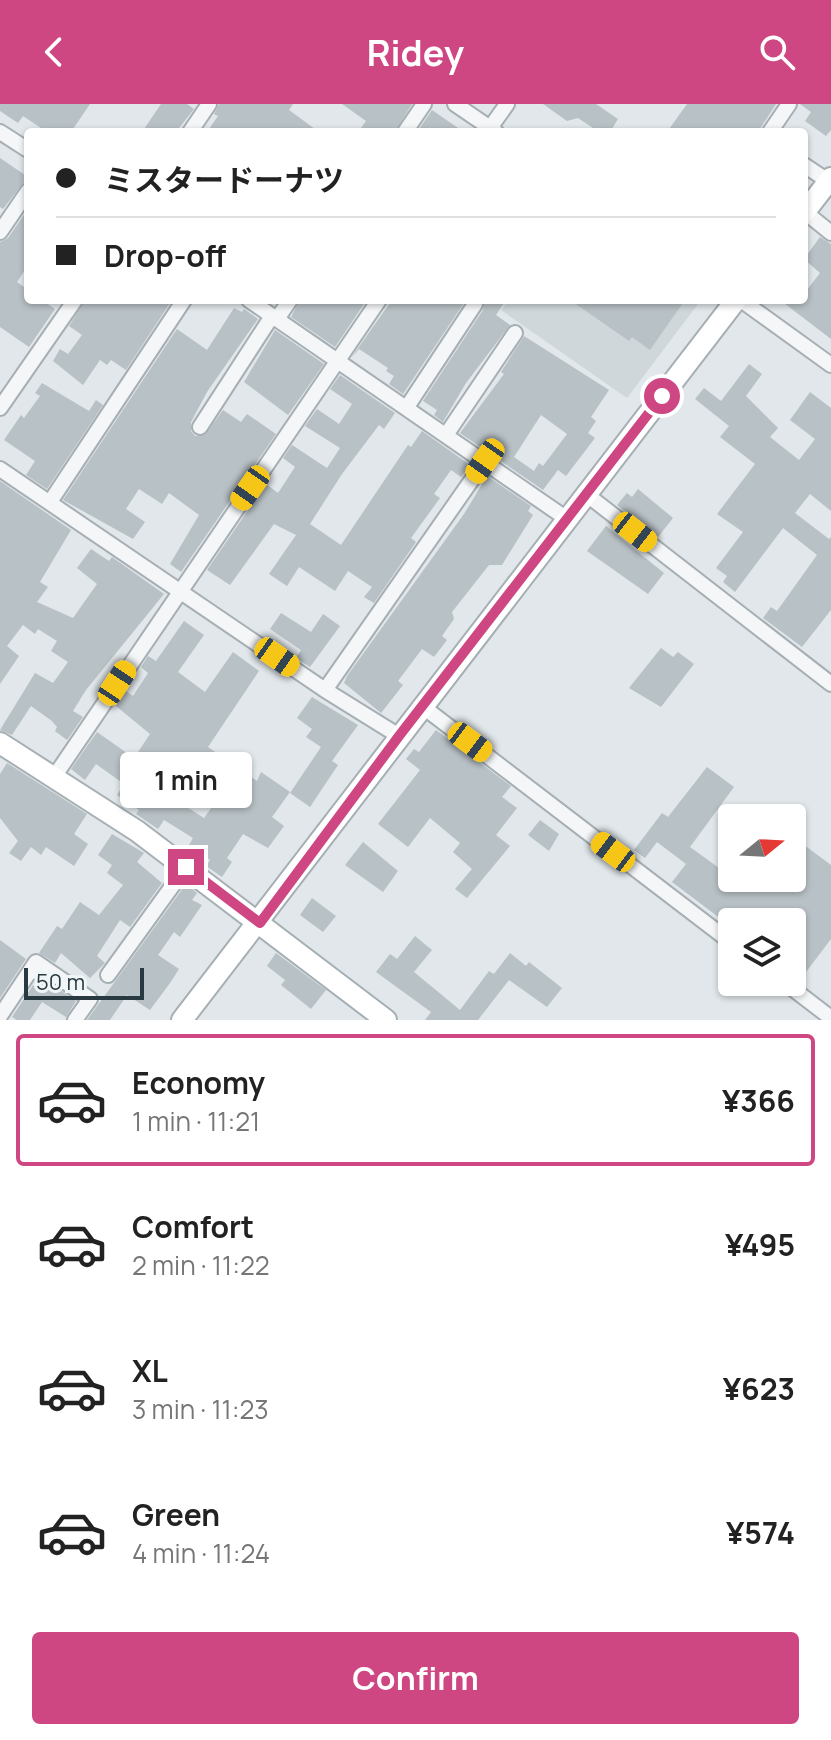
<!DOCTYPE html>
<meta charset="utf-8">
<style>
:root{--surface:#fff;--page:#f2f2f2;--text:#222;--muted:#767676;--line:#e0e0e0;--accent:#ce4682}
body{margin:0;font-family:Manrope,"Noto Sans JP",sans-serif;background:var(--page);color:var(--text);height:100vh;display:flex;flex-direction:column;font-size:30px;white-space:nowrap}
*{box-sizing:border-box;margin:0}
p{font-size:26px;color:var(--muted)}
.icon{flex:none;width:44px;height:44px;fill:none;stroke:currentColor;stroke-width:2;stroke-linecap:round;stroke-linejoin:round}
.map{position:relative;height:916px;overflow:hidden}
.panel{display:flex;flex-direction:column;background:var(--surface);flex:1}
.panel>*{flex:none}
.hud{position:absolute;left:24px;top:24px;width:784px;height:176px;border-radius:8px;box-shadow:0 2px 6px #0004;display:grid;align-content:center;height:176px;padding:0 32px;background:var(--surface)}
.needle{width:52px;rotate:72deg}
.buttons{position:absolute;left:718px;top:700px;display:grid;gap:16px}
.buttons a{display:grid;place-items:center;width:88px;height:88px;border-radius:8px;background:var(--surface);box-shadow:0 2px 6px #0004;font-size:40px}
.scale{position:absolute;left:24px;bottom:20px;width:120px;box-sizing:border-box;padding-left:8px;border:4px solid #293941;border-top:0;font-size:22px;line-height:28px;white-space:nowrap;color:#293941;-webkit-text-stroke:6px #f0f5f7;paint-order:stroke}
.end{position:absolute;width:36px;height:36px;margin:-18px;border:10px solid #ce4682;background:#fff;box-shadow:0 0 0 4px #fff}
.from{border-radius:50%}
.bubble{position:absolute;height:56px;border-radius:8px;background:var(--surface);box-shadow:0 2px 6px #0004;font-size:26px;font-weight:700;line-height:56px;text-align:center}
.car{position:absolute;width:24px;height:48px;margin:-24px -12px;border-radius:10px;box-shadow:0 0 6px 2px #0007;background:linear-gradient(#f5c518 24%,#345 0 40%,#f5c518 0 76%,#345 0 86%,#f5c518 0)}
.hud b{display:flex;align-items:center;gap:28px;height:76px;font-size:30px}
.hud b+b{border-top:2px solid var(--line)}
.hud i{width:20px;height:20px;background:var(--text)}
ul{padding:14px 0 0;list-style:none}
li{display:flex;align-items:center;gap:24px;height:132px;margin:0 16px 12px;padding:0 16px;border:4px solid transparent;border-radius:8px}
li div{flex:1}
li b{display:block;font-size:30px}
li em{font-style:normal;font-weight:700}
li.active{border-color:var(--accent)}
li>.icon{width:72px;height:72px;stroke-width:1.5}
.button{display:flex;gap:16px;margin-top:auto;padding:16px 32px}
.button a{flex:1;height:92px;border-radius:8px;background:var(--accent);color:#fff;font-size:32px;font-weight:700;line-height:92px;text-align:center}
header{display:flex;justify-content:space-between;align-items:center;height:104px;padding:0 32px;background:var(--accent);color:#fff;font-size:36px;font-weight:700}
.map>svg:first-child{display:block}
</style>
<header><svg class="icon" aria-label="back" viewBox="0 0 24 24"><path d="M15 5l-7 7 7 7"/></svg>Ridey<svg class="icon" aria-label="search" viewBox="0 0 24 24"><circle cx="10" cy="10" r="6"/><path d="M15 15l6 6"/></svg></header>
<div class="map">
<svg width="831" height="916" viewBox="0 0 831 916">
<rect width="100%" height="100%" fill="#e1e7ea"/>
<!-- built -->
<path fill="#cfd7db" d="M509 196H701L627 294 501 206Z"/>
<!-- building -->
<path fill="#b8c1c6" fill-rule="evenodd" d="M0 0H90L71 28H47L23 12 18 19 0 7Z
M161 0H187L194 5 176 28H142Z
M219 0H293L289 6 319 28H207L218 12 214 10Z
M342 0H412L395 28H358L366 17Z
M543 0H596L618 15 610 28H599L578 14 567 17Z
M687 0H776L758 28H667Z
M800 0H831V26L826 32 805 17 811 8Z
M432 6 464 28H417Z
M0 54 28 73 3 105 0 103Z
M28 105V161L17 178 28 186V196H42L55 205 29 243 0 223V138L8 134Z
M820 133 831 140V235L780 196H804V190L820 169 804 155Z
M85 196H172L126 266 111 256 107 261 100 256 83 281 53 257 60 245 68 250 82 231 69 222Z
M300 196H364L366 197 335 243 291 213Z
M392 196H466L403 290 389 280 394 272 386 267 388 264 359 245 351 254Z
M484 196H506L496 211 510 221 466 279 443 318 434 311 437 306 423 297 483 206Z
M570 196H685L650 246 632 233 629 237Z
M234 204 242 208 244 205 258 215 207 288 191 318V327L195 332 205 331 223 306 241 318 247 310 276 330 181 468 170 460 199 411 169 389 162 400 139 385 126 405 145 418 133 435 63 396 177 225 207 246Z
M275 226 324 260 288 311 244 278Z
M524 232 609 286 591 313 596 317 588 329 595 334 566 372 558 366 543 386 460 329 504 270 501 268ZM541 311 567 330 543 362 539 359 534 367 514 353Z
M749 260 762 270 746 292 778 324 770 333 799 356 815 335 790 316 810 288 831 304V407L810 390 795 409 829 435 831 433V506L802 543 763 514 771 503 777 507 817 451 783 424 735 488 723 478 727 472 716 464 743 428 717 410 755 360 720 333 729 322 695 295 704 284 721 297Z
M340 271 395 309 384 325 379 321 342 370 310 420 341 441 408 341 411 343 422 327 470 361 461 373 451 366 434 390 440 394 411 434 416 438 374 499 364 493 372 483 348 467 335 487 299 463 287 482 269 470 296 431 274 420 230 481 207 466 266 380 278 389 295 363 283 354 292 341 327 364 340 344 305 322 317 305 339 320 352 300 330 285Z
M42 279 89 307 96 296 103 301 47 385 26 371 35 357 4 336 21 311 24 314 40 292 35 289Z
M487 372 531 402 528 407 533 411 502 461H489L452 508 454 515 442 532 447 536 434 553 422 545 398 577 403 581 381 609 344 579 347 572 464 410Z
M0 377 71 426 40 478 48 483 37 498 73 514 97 480 77 464 91 445 109 457 112 453 164 490 86 586 73 607 83 613 67 636 55 627 57 623 52 617 31 602 12 631 0 626 35 569 53 579 68 558 51 547 57 537 38 525 35 530 23 521 7 542 19 552 0 580Z
M638 385 673 414 658 433 617 401 627 389 632 393Z
M606 422 664 469 648 490 587 447Z
M281 509 311 528 323 510 340 522 310 563 296 554 301 546 270 525Z
M184 517 204 531 178 568 205 588 233 548 259 567 208 643 257 677 261 668 290 688 272 713 284 722 268 744 243 730 227 754 232 758 222 773 206 762 210 756 189 741 193 734 164 716 158 725 136 710 139 706 117 691 124 680 96 660 85 676 71 665 97 628 134 654 150 630 116 602 126 587 133 592 148 569 141 563 148 552 156 557ZM193 660 226 683 204 714 171 693Z
M661 544 673 553 678 548 694 560 661 603 629 584Z
M312 593 358 621 332 657 338 661 310 703 290 689 321 643 306 633 312 625 297 614Z
M436 626 511 682 502 693 517 704 496 731 510 742 467 794 455 785 472 765 453 748 460 739 430 714 408 743 378 720 420 666 406 655 414 645 419 648Z
M7 659 87 710 74 730 88 740 74 762 46 743 41 751 31 743 21 757 9 749 18 737 0 714V670Z
M707 663 734 683 690 743 719 764 732 747V774H792V732L831 761V835L800 876 792 869V818H725L672 778 686 760 657 738 645 754 634 746 662 709 668 713Z
M540 716 559 730 549 747 528 731Z
M112 730 144 749 137 758 162 779 130 823 120 816 97 852 105 859 90 874 61 849 55 859 39 849 57 822 62 825 80 798 99 811 123 781 107 769 112 761 98 751Z
M363 738 398 767 383 788 345 761Z
M186 780 197 789 192 796 202 801 180 833 174 828 158 851 179 865 170 879 150 906 127 891 110 916H87Z
M312 794 336 812 323 828 300 811Z
M415 832 432 846 414 868 460 906 489 867 494 870 510 849 526 862 529 858 562 884 547 903 509 876 478 916H425L431 908 376 868 390 850 397 855Z
M0 836 26 855 0 894Z
M276 849 326 886 311 905 281 881 285 876 267 862Z
M39 872 76 897 66 913 42 898 30 916H17L12 913Z"/>
<g fill="none" stroke-linecap="round" stroke-linejoin="round">
<!-- street casing -->
<g stroke="#a6afb4" stroke-width="18">
<path id="street" d="M455 0 496 28
M490 24 507 0
M0 28 28 46
M190 28 209 0
M405 28 424 0
M770 28 789 0
M804 61 828 77
M805 108 831 129
M0 128 28 87
M249 196 567 415
M741 196 831 261
M277 215 290 196
M407 303 475 200
M0 304 75 196
M200 323 272 212
M446 331 515 229
M0 365 325 586 399 632
M586 390 831 580
M50 398 184 196
M325 586 485 357
M422 602 732 839
M54 673 379 196
M108 871 186 763
M784 878 831 914
M0 912 36 858 90 895 75 916"/>
</g>
<!-- secondary casing -->
<g stroke="#a6afb4" stroke-width="24">
<path id="secondary" d="M804 109 831 74
M0 639 137 727 386 916
M182 916 736 196"/>
</g>
<!-- street -->
<use href="#street" stroke="#f4f6f8" stroke-width="14"/>
<!-- secondary -->
<use href="#secondary" stroke="#fff" stroke-width="20"/>
</g>
<g fill="none" stroke-linecap="round" stroke-linejoin="round">
<!-- route -->
<path stroke="#ce4682" stroke-width="10" d="M186 763 260 819 399 632 662 292"/>
</g>
</svg>
<div class="buttons">
<a><svg class="needle" viewBox="-14 -14 28 28"><path d="M0-13l5 13h-10z" fill="#e53935"/><path d="M0 13l5-13h-10z" fill="#767676"/></svg></a>
<a><svg class="icon" aria-label="layers" viewBox="0 0 24 24"><path d="M12 4l9 5-9 5-9-5zM3 14l9 5 9-5"/></svg></a>
</div>
<div class="scale">50 m</div>
<i class="end from" style="left:662px;top:292px"></i>
<i class="end" style="left:186px;top:763px"></i>
<div class="bubble" style="left:120px;top:648px;width:132px">1 min</div>
<i class="car" style="left:485px;top:357px;rotate:215deg"></i>
<i class="car" style="left:250px;top:384px;rotate:215deg"></i>
<i class="car" style="left:635px;top:428px;rotate:128deg"></i>
<i class="car" style="left:277px;top:553px;rotate:125deg"></i>
<i class="car" style="left:117px;top:579px;rotate:33deg"></i>
<i class="car" style="left:470px;top:638px;rotate:127deg"></i>
<i class="car" style="left:613px;top:748px;rotate:307deg"></i>
<div class="hud">
<b><i class="from"></i>ミスタードーナツ</b>
<b><i></i>Drop-off</b>
</div>
</div>
<section class="panel">
<ul>
<li class="active"><svg class="icon" aria-label="car" viewBox="0 0 24 24"><path d="M5 17H2v-5l4-1 3-4h7l3 4 3 1v5h-3M9 17h6M6 11h13"/><circle cx="7" cy="17" r="2"/><circle cx="17" cy="17" r="2"/></svg><div><b>Economy</b><p>1 min · 11:21</p></div><em>¥366</em></li>
<li><svg class="icon" aria-label="car" viewBox="0 0 24 24"><path d="M5 17H2v-5l4-1 3-4h7l3 4 3 1v5h-3M9 17h6M6 11h13"/><circle cx="7" cy="17" r="2"/><circle cx="17" cy="17" r="2"/></svg><div><b>Comfort</b><p>2 min · 11:22</p></div><em>¥495</em></li>
<li><svg class="icon" aria-label="car" viewBox="0 0 24 24"><path d="M5 17H2v-5l4-1 3-4h7l3 4 3 1v5h-3M9 17h6M6 11h13"/><circle cx="7" cy="17" r="2"/><circle cx="17" cy="17" r="2"/></svg><div><b>XL</b><p>3 min · 11:23</p></div><em>¥623</em></li>
<li><svg class="icon" aria-label="car" viewBox="0 0 24 24"><path d="M5 17H2v-5l4-1 3-4h7l3 4 3 1v5h-3M9 17h6M6 11h13"/><circle cx="7" cy="17" r="2"/><circle cx="17" cy="17" r="2"/></svg><div><b>Green</b><p>4 min · 11:24</p></div><em>¥574</em></li>
</ul>
<div class="button"><a>Confirm</a></div>
</section>
